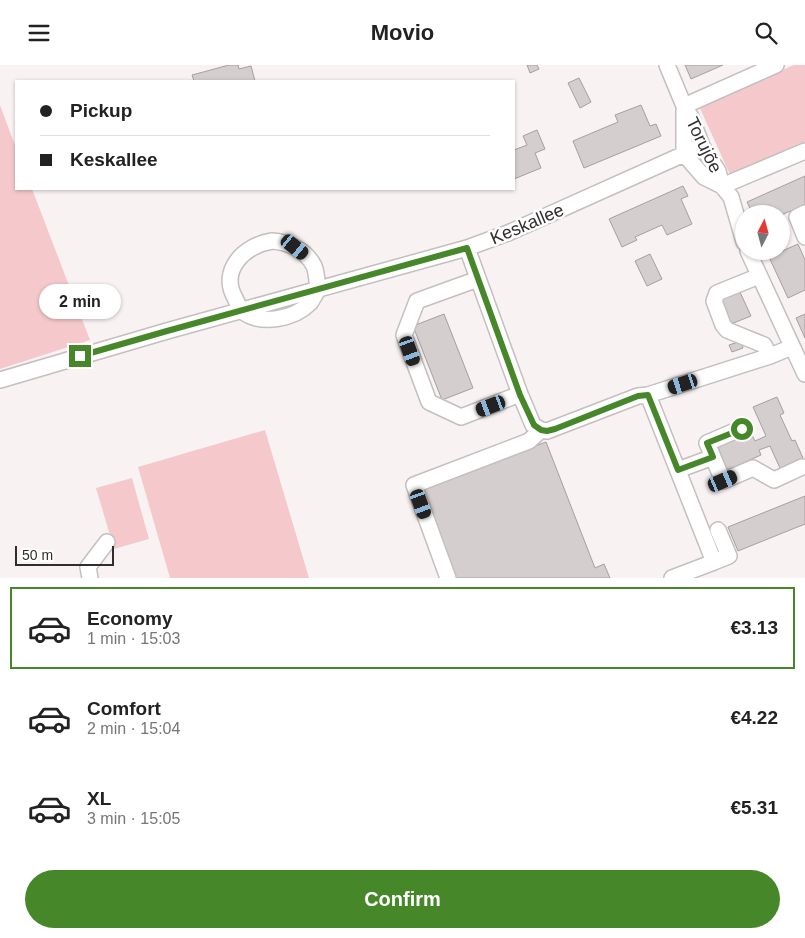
<!DOCTYPE html>
<meta charset="utf-8">
<style>
:root{--surface:#fff;--page:#f6f6f6;--text:#222;--muted:#767676;--line:#e0e0e0;--accent:#468729}
body{margin:0;font-family:Arial,sans-serif;background:var(--page);color:var(--text);height:100vh;display:flex;flex-direction:column;font-size:19px;white-space:nowrap}
*{box-sizing:border-box;margin:0}
p{font-size:16px;color:var(--muted)}
.icon{flex:none;width:28px;height:28px;fill:none;stroke:currentColor;stroke-width:2;stroke-linecap:round;stroke-linejoin:round}
.map{position:relative;height:513px;overflow:hidden}
.drawer{display:flex;flex-direction:column;background:var(--surface);flex:1}
.drawer>*{flex:none}
.hud{position:absolute;left:15px;top:15px;width:500px;height:110px;border-radius:0px;box-shadow:0 1px 4px #0004;display:grid;align-content:center;height:110px;padding:0 25px;background:var(--surface)}
.needle{width:32px;rotate:6deg}
.controls{position:absolute;left:735px;top:140px;display:grid;gap:10px}
.controls a{display:grid;place-items:center;width:55px;height:55px;border-radius:50%;background:var(--surface);box-shadow:0 1px 4px #0004;font-size:25px}
.scale{position:absolute;left:15px;bottom:12px;width:99px;box-sizing:border-box;padding-left:5px;border:2px solid #302d2d;border-top:0;font-size:14px;line-height:18px;white-space:nowrap;color:#302d2d;-webkit-text-stroke:4px #fff;paint-order:stroke}
.end{position:absolute;width:22px;height:22px;margin:-11px;border:6px solid #468729;background:#fff;box-shadow:0 0 0 2px #fff}
.from{border-radius:50%}
.bubble{position:absolute;height:35px;border-radius:18px;background:var(--surface);box-shadow:0 1px 4px #0004;font-size:16px;font-weight:800;line-height:35px;text-align:center}
.car{position:absolute;width:15px;height:30px;margin:-15px -8px;border-radius:6px;box-shadow:0 0 4px 1px #0007;background:linear-gradient(#222 24%,#8ab4d8 0 40%,#222 0 76%,#8ab4d8 0 86%,#222 0)}
.hud b{display:flex;align-items:center;gap:18px;height:48px;font-size:19px}
.hud b+b{border-top:1px solid var(--line)}
.hud i{width:12px;height:12px;background:var(--text)}
ul{padding:9px 0 0;list-style:none}
li{display:flex;align-items:center;gap:15px;height:82px;margin:0 10px 8px;padding:0 15px;border:2px solid transparent;border-radius:0px}
li div{flex:1}
li b{display:block;font-size:19px}
li em{font-style:normal;font-weight:800}
li.active{border-color:var(--accent)}
li>.icon{width:45px;height:45px;stroke-width:1.5}
.cta{display:flex;gap:10px;margin-top:auto;padding:10px 25px}
.cta a{flex:1;height:58px;border-radius:30px;background:var(--accent);color:#fff;font-size:20px;font-weight:800;line-height:58px;text-align:center}
header{display:flex;justify-content:space-between;align-items:center;height:65px;padding:0 25px;background:var(--surface);font-size:22px;font-weight:800}
.map>svg:first-child{display:block}
</style>
<header><svg class="icon" aria-label="menu" viewBox="0 0 24 24"><path d="M4 6h16M4 12h16M4 18h16"/></svg>Movio<svg class="icon" aria-label="search" viewBox="0 0 24 24"><circle cx="10" cy="10" r="6"/><path d="M15 15l6 6"/></svg></header>
<div class="map">
<svg width="805" height="513" viewBox="0 0 805 513">
<rect width="100%" height="100%" fill="#f9f2f3"/>
<!-- green -->
<path fill="#f5c9cc" d="M794 0H805V80L731 112 699 41Z
M0 40 16 83V124H32L90 275 0 304Z
M265 365 309 513H170L138 402Z
M132 413 149 474 114 484 96 423Z"/>
<!-- building -->
<path fill="#d5cece" stroke="#a69fa0" d="M229 0H238L239 4 251 1 255 16H194L192 10Z
M527 0H537L539 4 530 8Z
M685 0H723L691 14Z
M579 13 591 37 580 43 568 18Z
M641 40 650 61 656 59 661 71 584 103 573 76 618 57 615 50Z
M537 65 545 84 535 88 541 103 514 114V85L527 80 523 71Z
M805 111V140L781 150V149H753L747 137Z
M683 121 688 131 681 134 692 159 667 170 662 160 635 172 637 175 622 182 609 154Z
M798 179 805 195V225L788 233 769 192Z
M650 189 662 214 647 221 635 196Z
M739 225 751 251 731 259 720 233Z
M444 249 473 323 442 335 413 261Z
M805 249V273L796 253Z
M741 276 743 283 732 287 729 280Z
M777 332 784 348 780 350 792 376 795 375 803 393 780 403 770 381 759 385 761 390 727 405 718 382 751 368 755 376 766 371 753 342Z
M546 377 595 503 604 499 610 513H455L420 425Z
M805 431V459L738 486 728 462Z"/>
<g fill="none" stroke-linecap="round" stroke-linejoin="round">
<!-- minor casing -->
<g stroke="#c5bfbf" stroke-width="18">
<path id="minor" d="M667 0 684 41 691 52 702 81 718 106 722 121 731 132 744 177
M684 41 776 0
M684 45V89L704 112 722 121
M722 121 805 86
M805 148 797 152 805 172
M272 176C288 177 306 185 314 201 317 208 317 218 318 225 315 229 313 234 310 238 294 254 261 261 242 246 239 243 237 237 235 233 219 205 245 180 272 176Z
M467 183 520 329 533 360 541 365 547 366 638 331 648 330
M748 186 805 309
M759 211 717 228 714 236 723 260 727 265 764 280 770 291
M478 214 417 236 404 270 429 337 461 352 520 329
M0 315 167 266 467 183 508 168 702 81
M742 363 707 378 723 416 753 403 774 415 802 402
M678 405 713 392
M714 497 729 491 718 465
M90 513 88 502 107 477
M448 513 414 420 529 376 541 365
M672 513 714 497 648 330 770 291 792 282"/>
</g>
<!-- minor -->
<use href="#minor" stroke="#fff" stroke-width="15"/>
</g>
<g fill="none" stroke-linecap="round" stroke-linejoin="round">
<!-- route -->
<path stroke="#468729" stroke-width="6" d="M80 291 167 266 467 183 520 330 534 360 541 365 547 366 555 364 638 331 648 330 678 405 713 392 707 378 742 364"/>
</g>
<g text-anchor="middle" dominant-baseline="central" stroke-width="5" stroke-linejoin="round" paint-order="stroke">
<!-- street labels -->
<g font-size="18" fill="#302d2d" stroke="#fff">
<text transform="translate(704 80) rotate(64)">Torujõe</text>
<text transform="translate(527 159) rotate(-23)">Keskallee</text>
</g>
</g>
</svg>
<div class="controls">
<a><svg class="needle" viewBox="-14 -14 28 28"><path d="M0-13l5 13h-10z" fill="#e53935"/><path d="M0 13l5-13h-10z" fill="#767676"/></svg></a>
</div>
<div class="scale">50 m</div>
<i class="end from" style="left:742px;top:364px"></i>
<i class="end" style="left:80px;top:291px"></i>
<div class="bubble" style="left:39px;top:219px;width:82px">2 min</div>
<i class="car" style="left:295px;top:182px;rotate:129deg"></i>
<i class="car" style="left:410px;top:286px;rotate:160deg"></i>
<i class="car" style="left:683px;top:319px;rotate:252deg"></i>
<i class="car" style="left:491px;top:341px;rotate:249deg"></i>
<i class="car" style="left:723px;top:416px;rotate:67deg"></i>
<i class="car" style="left:421px;top:439px;rotate:160deg"></i>
<div class="hud">
<b><i class="from"></i>Pickup</b>
<b><i></i>Keskallee</b>
</div>
</div>
<section class="drawer">
<ul>
<li class="active"><svg class="icon" aria-label="car" viewBox="0 0 24 24"><path d="M5 17H2v-5l4-1 3-4h7l3 4 3 1v5h-3M9 17h6M6 11h13"/><circle cx="7" cy="17" r="2"/><circle cx="17" cy="17" r="2"/></svg><div><b>Economy</b><p>1 min · 15:03</p></div><em>€3.13</em></li>
<li><svg class="icon" aria-label="car" viewBox="0 0 24 24"><path d="M5 17H2v-5l4-1 3-4h7l3 4 3 1v5h-3M9 17h6M6 11h13"/><circle cx="7" cy="17" r="2"/><circle cx="17" cy="17" r="2"/></svg><div><b>Comfort</b><p>2 min · 15:04</p></div><em>€4.22</em></li>
<li><svg class="icon" aria-label="car" viewBox="0 0 24 24"><path d="M5 17H2v-5l4-1 3-4h7l3 4 3 1v5h-3M9 17h6M6 11h13"/><circle cx="7" cy="17" r="2"/><circle cx="17" cy="17" r="2"/></svg><div><b>XL</b><p>3 min · 15:05</p></div><em>€5.31</em></li>
</ul>
<div class="cta"><a>Confirm</a></div>
</section>
